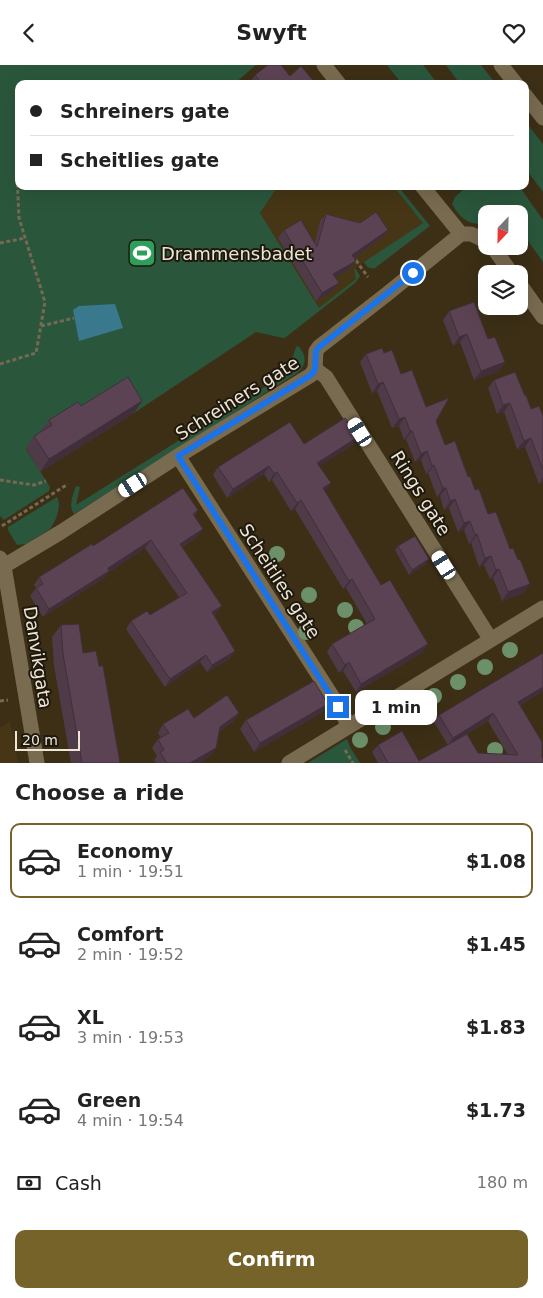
<!DOCTYPE html>
<meta charset="utf-8">
<style>
:root{--surface:#fff;--page:#f2f2f2;--text:#222;--muted:#767676;--line:#e0e0e0;--accent:#75632a}
body{margin:0;font-family:"DejaVu Sans",sans-serif;background:var(--page);color:var(--text);height:100vh;display:flex;flex-direction:column;font-size:19px;white-space:nowrap}
*{box-sizing:border-box;margin:0}
p{font-size:16px;color:var(--muted)}
.icon{flex:none;width:28px;height:28px;fill:none;stroke:currentColor;stroke-width:2;stroke-linecap:round;stroke-linejoin:round}
.map{position:relative;height:698px;overflow:hidden}
.sheet{display:flex;flex-direction:column;background:var(--surface);flex:1}
.sheet>*{flex:none}
.banner{position:absolute;left:15px;top:15px;width:514px;height:110px;border-radius:10px;box-shadow:0 5px 20px #0002;display:grid;align-content:center;height:110px;padding:0 15px;background:var(--surface)}
.needle{width:32px;rotate:202deg}
.tools{position:absolute;left:478px;top:140px;display:grid;gap:10px}
.tools a{display:grid;place-items:center;width:50px;height:50px;border-radius:10px;background:var(--surface);box-shadow:0 5px 20px #0002;font-size:25px}
.scale{position:absolute;left:15px;bottom:12px;width:65px;box-sizing:border-box;padding-left:5px;border:2px solid #ede5d6;border-top:0;font-size:14px;line-height:18px;white-space:nowrap;color:#ede5d6;-webkit-text-stroke:4px #1e180d;paint-order:stroke}
.end{position:absolute;width:22px;height:22px;margin:-11px;border:6px solid #1a73e8;background:#fff;box-shadow:0 0 0 2px #fff}
.from{border-radius:50%}
.bubble{position:absolute;height:35px;border-radius:10px;background:var(--surface);box-shadow:0 5px 20px #0002;font-size:16px;font-weight:700;line-height:35px;text-align:center}
.car{position:absolute;width:15px;height:30px;margin:-15px -8px;border-radius:6px;box-shadow:0 0 4px 1px #0007;background:linear-gradient(#fff 24%,#345 0 40%,#fff 0 76%,#345 0 86%,#fff 0)}
.banner b{display:flex;align-items:center;gap:18px;height:48px;font-size:19px}
.banner b+b{border-top:1px solid var(--line)}
.banner i{width:12px;height:12px;background:var(--text)}
ul{padding:0;list-style:none}
li{display:flex;align-items:center;gap:15px;height:75px;margin:0 10px 8px;padding:0 5px;border:2px solid transparent;border-radius:10px}
li div{flex:1}
li b{display:block;font-size:19px}
li em{font-style:normal;font-weight:700}
li.active{border-color:var(--accent)}
li>.icon{width:45px;height:45px;stroke-width:1.5}
h2{padding:0 15px;font-size:22px;line-height:60px}
.pay{display:flex;align-items:center;gap:12px;height:55px;padding:0 15px;font-size:19px}
.pay p{margin-inline-start:auto}
.action{display:flex;gap:10px;margin-top:auto;padding:10px 15px}
.action a{flex:1;height:58px;border-radius:10px;background:var(--accent);color:#fff;font-size:20px;font-weight:700;line-height:58px;text-align:center}
header{display:flex;justify-content:space-between;align-items:center;height:65px;padding:0 15px;background:var(--surface);font-size:22px;font-weight:700}
.map>svg:first-child{display:block}
</style>
<header><svg class="icon" aria-label="back" viewBox="0 0 24 24"><path d="M15 5l-7 7 7 7"/></svg>Swyft<svg class="icon" aria-label="heart" viewBox="0 0 24 24"><path d="M12 20l-8-8c-3-5 5-10 8-4 3-6 11-1 8 4z"/></svg></header>
<div class="map">
<svg width="543" height="698" viewBox="0 0 543 698">
<rect width="100%" height="100%" fill="#3c2f16"/>
<!-- built -->
<path fill="#463615" d="M278 121H393L423 158 354 204 356 214 319 244 260 148Z
M10 656 18 698H0V662L5 660Z"/>
<!-- green -->
<path fill="#2a573c" d="M0 0H256L234 19H19V121H278L260 148 319 243 356 214 354 204 355 203 360 211 355 218 286 272 283 273 256 267 134 348 26 384 50 422 49 426 4 455 0 451Z
M387 0H423L438 19H402Z
M446 0H481L496 19H460Z
M525 56 543 79V127L525 103Z
M393 121H398L430 161 375 203C369 204 367 202 364 197L423 158Z
M467 121H519L543 155V197L519 163V149H509L505 144 500 149H486V158C470 162 460 153 452 139L455 132Z
M298 281C307 290 307 301 297 308L74 449C68 441 73 430 76 421L80 422 76 440 288 307 296 282Z
M57 432C62 441 56 456 50 464L26 479 17 480 8 465V462Z
M347 674 350 682 360 698H308Z"/>
<!-- water -->
<path fill="#39788d" d="M115 239 123 263 79 276 73 245 79 241Z"/>
<g fill="none" stroke-linecap="round" stroke-linejoin="round">
<!-- path -->
<path stroke="#756954" stroke-width="3" stroke-dasharray="4 2.5" stroke-linecap="butt" d="M0 178 25 173
M352 190 368 212
M41 261 74 253
M0 299 36 288 45 237 19 153 17 111
M0 415 34 420 46 416
M2 461 68 419
M0 636 8 635
M345 685 353 698"/>
<!-- minor -->
<path stroke="#796b50" stroke-width="15" d="M324 0 339 19
M501 0 516 19
M525 30 543 53
M422 121 461 169
M461 169H471L486 176
M492 181 512 209
M519 218 543 252
M315 304 326 312 491 575
M178 391 339 642 349 661
M0 493 4 501 37 698
M4 501 61 467 178 391 311 310 315 304 316 286 319 282 387 229 461 169
M289 698 543 543"/>
</g>
<!-- trees -->
<g fill="#6c906a">
<circle cx="277" cy="489" r="8"/>
<circle cx="309" cy="530" r="8"/>
<circle cx="345" cy="545" r="8"/>
<circle cx="356" cy="562" r="8"/>
<circle cx="306" cy="567" r="8"/>
<circle cx="510" cy="585" r="8"/>
<circle cx="485" cy="602" r="8"/>
<circle cx="458" cy="617" r="8"/>
<circle cx="434" cy="631" r="8"/>
<circle cx="409" cy="647" r="8"/>
<circle cx="383" cy="662" r="8"/>
<circle cx="360" cy="675" r="8"/>
<circle cx="495" cy="685" r="8"/>
</g>
<!-- wall -->
<path fill="#4f3a48" fill-rule="evenodd" d="M255 10 290 11 316 19H251L250 17Z
M326 149 388 165 383 172 354 193 356 196 350 204 335 212 339 218 333 226 316 236 278 173 284 165 315 178 320 156Z
M449 246 499 306 474 315 460 277 453 281 443 255Z
M384 288 426 342 436 356 445 380 468 412 488 449 524 528 502 536 493 513 490 514 484 500 479 502 471 478 469 479 464 465 458 467 449 443 444 445 440 431 437 432 428 408 426 409 421 395 415 397 406 374 404 375 399 361 392 363 377 326 372 328 360 297 366 289Z
M494 315 525 331 531 344 543 351V417L539 419 525 382 517 384 504 347 497 349 488 323Z
M142 336 134 348 40 407 26 383 34 371 40 367 49 355 81 341Z
M358 372 352 380 319 401 331 418 325 426 381 520 423 587 356 627 343 606 339 608 327 587 332 579 367 559 346 523 343 524 295 444 291 446 272 415 269 417 264 409 227 433 213 410 218 402 304 379Z
M198 445 194 451 197 472 182 482 216 549 214 551 235 586 229 594 207 607 200 597 165 622 126 564 131 556 150 550 179 532 145 483 109 507 104 513 43 552 30 531 36 523 34 520 39 512 93 481Z
M398 481 426 499 409 510 395 485Z
M61 560 83 588 99 601 120 698H71L54 601 52 572Z
M543 626 520 640 541 692 543 698H378L372 687 378 680 419 696 448 680 434 657 439 650ZM488 656 508 690 478 688 465 670Z
M328 639 321 648 254 687 240 664 246 655Z
M194 653 234 656 219 667 216 683 210 691 199 698H156L154 695 157 691 152 683 158 674 161 673 158 668 163 659Z"/>
<!-- shaded-wall -->
<path fill="#402f3b" d="M388 165 383 172 347 198 352 190Z
M356 196 350 204 328 217 333 209Z
M339 218 333 226 316 236 322 228Z
M467 269 460 277 453 281 459 272Z
M505 297 499 306 474 315 481 306Z
M383 317 377 326 372 328 378 319Z
M142 336 134 348 40 407 49 394Z
M510 338 504 347 497 349 503 340Z
M405 352 399 361 392 363 399 354Z
M410 366H412L406 374 404 375Z
M358 372 352 380 312 406 317 398Z
M531 373 525 382 517 384 524 376Z
M427 386 421 395 415 397 421 389Z
M434 400 428 408 426 409 432 401Z
M269 401 264 409 227 433 233 424Z
M277 407 272 415 269 417 274 409Z
M543 413V417L539 419Z
M331 418 325 427 323 423Z
M443 423H446L440 431 437 432Z
M455 434 449 443 444 445 450 436Z
M301 435 295 444 291 446 297 438Z
M470 456 464 465 458 467 464 458Z
M203 464 197 472 174 486 180 479Z
M477 469 471 478 469 479 475 470Z
M151 475 145 483 109 507 104 513 43 552 49 544 108 503Z
M491 491 484 500 479 502 485 493Z
M429 494 426 499 409 510 412 505Z
M499 504 493 513 490 514 496 505Z
M352 514 346 523 343 524 349 516Z
M530 519 524 528 502 536 508 527Z
M222 541 216 549 206 555 212 547Z
M428 579 423 587 356 627 361 619Z
M235 586 229 594 207 607 212 600Z
M206 590 200 597 165 622 170 614Z
M349 597 343 606 339 608 345 600Z
M543 622V626L512 644 518 637Z
M328 639 321 648 254 687 260 678Z
M239 648 234 656 214 670 220 662Z
M493 648 488 656 448 680 453 673Z
M216 683 210 691 199 698H190Z"/>
<!-- building -->
<path fill="#5c4354" stroke="#402f3b" d="M268 0H281L290 11 301 1 316 19H262L255 10Z
M376 147 388 165 352 190 356 196 333 209 339 218 322 228 284 165 301 155 317 182 326 149 360 158Z
M474 237 488 274 495 272 505 297 481 306 467 269 459 272 449 246Z
M382 283 384 288 392 285 401 309 412 305 426 342 449 333 436 356 445 380 455 376 468 412 470 411 475 425 479 424 488 449 496 447 510 484 513 483 518 495 520 494 530 519 508 527 499 504 496 505 491 491 485 493 477 469 475 470 470 456 464 458 455 434 450 436 446 423H443L434 400 432 401 427 386 421 389 412 366H410L405 352 399 354 383 317 378 319 366 289Z
M515 307 525 331 526 330 531 344 539 341 543 351V405L531 373 524 376 510 338 503 340 494 315Z
M128 312 142 336 49 394 34 371 52 360 49 355 78 337 81 341Z
M345 353 358 372 317 398 331 418 323 423 381 520 390 515 428 579 361 619 349 597 345 600 332 579 375 554 352 514 349 516 301 435 297 438 277 407 274 409 269 401 233 424 218 402 290 357 304 379Z
M183 423 198 445 193 449 203 464 180 479 222 541 212 547 235 586 212 600 206 590 170 614 131 556 147 546 150 550 187 528 151 475 108 503 109 506 49 544 36 523 43 519 39 512 92 479 93 481Z
M415 471 429 494 412 505 398 481Z
M79 559 83 588 96 586 99 601H103L120 698H82L63 589 61 560Z
M543 588V622L518 637 542 677V691L541 692H543V698H388L378 680 402 666 419 696 467 669 478 688 518 690 493 648 453 673 439 650Z
M314 616 328 639 260 678 246 655Z
M227 630 239 648 220 662 216 683 190 698H167L160 687 164 685 158 674 169 668 163 659 188 644 194 653Z"/>
<g fill="none" stroke-linecap="round" stroke-linejoin="round">
<!-- route -->
<path stroke="#1a73e8" stroke-width="6" d="M338 642 178 391 311 310 315 304 316 286 319 282 413 208"/>
</g>
<!-- icons -->
<defs>
<g id="stadium-square" transform="scale(1.4375)"><rect x="-9" y="-9" width="18" height="18" rx="4" fill="#2e9e5b" stroke="#1e180d"/><path d="M0-5a6.5 5 0 1 0 0 10a6.5 5 0 1 0 0-10ZM-3.5-1.8h7v3.6h-7Z" fill="#fff"/></g>
</defs>
<g fill-rule="evenodd">
<use href="#stadium-square" x="142" y="188"/>
</g>
<g text-anchor="middle" dominant-baseline="central" stroke-width="4" stroke-linejoin="round" paint-order="stroke">
<!-- poi labels -->
<g font-size="18" fill="#ede5d6" stroke="#1e180d" text-anchor="start">
<text x="161" y="188">Drammensbadet</text>
</g>
<!-- street labels -->
<g font-size="18" fill="#ede5d6" stroke="#1e180d">
<text transform="translate(237 333) rotate(-32)">Schreiners gate</text>
<text transform="translate(421 428) rotate(58)">Rings gate</text>
<text transform="translate(280 516) rotate(57)">Scheitlies gate</text>
<text transform="translate(38 592) rotate(81)">Danvikgata</text>
</g>
</g>
</svg>
<div class="tools">
<a><svg class="needle" viewBox="-14 -14 28 28"><path d="M0-13l5 13h-10z" fill="#e53935"/><path d="M0 13l5-13h-10z" fill="#767676"/></svg></a>
<a><svg class="icon" aria-label="layers" viewBox="0 0 24 24"><path d="M12 4l9 5-9 5-9-5zM3 14l9 5 9-5"/></svg></a>
</div>
<div class="scale">20 m</div>
<i class="end from" style="left:413px;top:208px"></i>
<i class="end" style="left:338px;top:642px"></i>
<div class="bubble" style="left:355px;top:625px;width:82px">1 min</div>
<i class="car" style="left:360px;top:367px;rotate:328deg"></i>
<i class="car" style="left:133px;top:420px;rotate:237deg"></i>
<i class="car" style="left:444px;top:500px;rotate:328deg"></i>
<div class="banner">
<b><i class="from"></i>Schreiners gate</b>
<b><i></i>Scheitlies gate</b>
</div>
</div>
<section class="sheet">
<h2>Choose a ride</h2>
<ul>
<li class="active"><svg class="icon" aria-label="car" viewBox="0 0 24 24"><path d="M5 17H2v-5l4-1 3-4h7l3 4 3 1v5h-3M9 17h6M6 11h13"/><circle cx="7" cy="17" r="2"/><circle cx="17" cy="17" r="2"/></svg><div><b>Economy</b><p>1 min · 19:51</p></div><em>$1.08</em></li>
<li><svg class="icon" aria-label="car" viewBox="0 0 24 24"><path d="M5 17H2v-5l4-1 3-4h7l3 4 3 1v5h-3M9 17h6M6 11h13"/><circle cx="7" cy="17" r="2"/><circle cx="17" cy="17" r="2"/></svg><div><b>Comfort</b><p>2 min · 19:52</p></div><em>$1.45</em></li>
<li><svg class="icon" aria-label="car" viewBox="0 0 24 24"><path d="M5 17H2v-5l4-1 3-4h7l3 4 3 1v5h-3M9 17h6M6 11h13"/><circle cx="7" cy="17" r="2"/><circle cx="17" cy="17" r="2"/></svg><div><b>XL</b><p>3 min · 19:53</p></div><em>$1.83</em></li>
<li><svg class="icon" aria-label="car" viewBox="0 0 24 24"><path d="M5 17H2v-5l4-1 3-4h7l3 4 3 1v5h-3M9 17h6M6 11h13"/><circle cx="7" cy="17" r="2"/><circle cx="17" cy="17" r="2"/></svg><div><b>Green</b><p>4 min · 19:54</p></div><em>$1.73</em></li>
</ul>
<div class="pay"><svg class="icon" aria-label="cash" viewBox="0 0 24 24"><path d="M3 7h18v10H3z"/><circle cx="12" cy="12" r="2"/></svg>Cash<p>180 m</p></div>
<div class="action"><a>Confirm</a></div>
</section>
